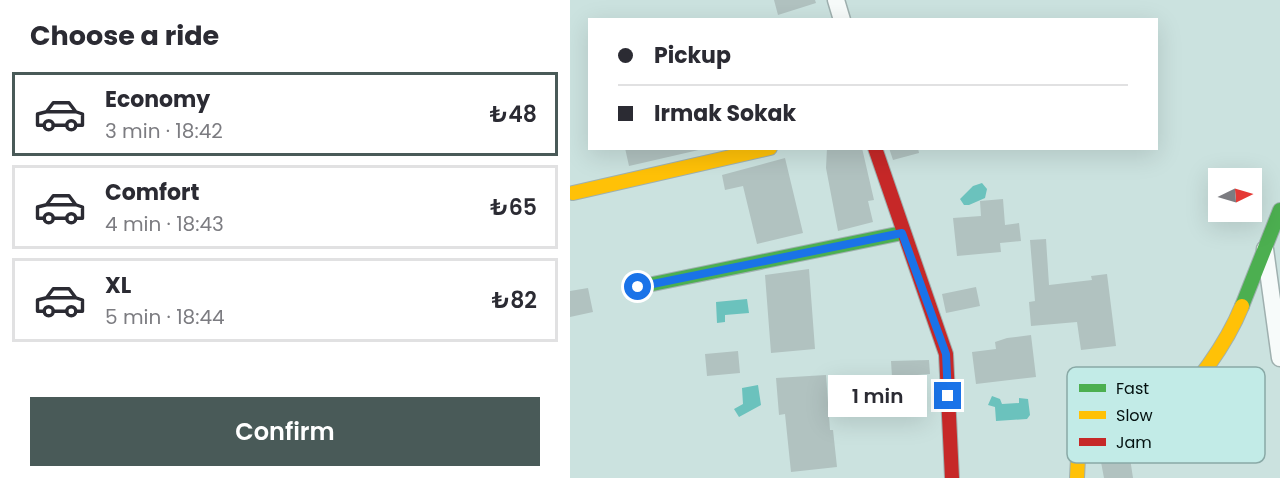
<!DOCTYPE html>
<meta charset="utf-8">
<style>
:root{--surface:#fff;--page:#f7f7f7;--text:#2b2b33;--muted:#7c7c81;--line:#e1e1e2;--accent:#495a58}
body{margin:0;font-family:Poppins,sans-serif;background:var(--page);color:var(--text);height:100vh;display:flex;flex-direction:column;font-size:22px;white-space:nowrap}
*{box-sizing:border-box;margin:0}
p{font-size:20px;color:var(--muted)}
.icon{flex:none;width:33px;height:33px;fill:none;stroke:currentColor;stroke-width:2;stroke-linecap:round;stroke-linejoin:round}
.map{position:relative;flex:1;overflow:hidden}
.drawer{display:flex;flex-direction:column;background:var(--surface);width:570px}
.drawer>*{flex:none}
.hud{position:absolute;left:18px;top:18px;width:570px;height:132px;border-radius:0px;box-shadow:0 6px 24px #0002;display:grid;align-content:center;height:132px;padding:0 30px;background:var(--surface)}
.needle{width:39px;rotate:85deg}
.buttons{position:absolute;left:638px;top:168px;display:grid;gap:12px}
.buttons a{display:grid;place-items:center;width:54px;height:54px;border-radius:0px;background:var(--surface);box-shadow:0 6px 24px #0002;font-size:30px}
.end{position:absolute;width:27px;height:27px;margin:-14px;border:8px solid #1a73e8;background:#fff;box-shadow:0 0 0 3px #fff}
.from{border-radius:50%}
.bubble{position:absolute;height:42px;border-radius:0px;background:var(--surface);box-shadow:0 6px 24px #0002;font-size:20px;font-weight:600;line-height:42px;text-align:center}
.hud b{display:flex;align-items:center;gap:21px;height:57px;font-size:22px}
.hud b+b{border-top:2px solid var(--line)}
.hud i{width:15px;height:15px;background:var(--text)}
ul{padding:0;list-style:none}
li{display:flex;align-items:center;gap:18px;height:84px;margin:0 12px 9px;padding:0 18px;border:3px solid var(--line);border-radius:0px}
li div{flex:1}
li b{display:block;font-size:22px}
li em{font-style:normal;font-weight:600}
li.current{border-color:var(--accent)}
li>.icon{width:54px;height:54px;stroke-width:1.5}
h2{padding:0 30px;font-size:27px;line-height:72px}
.cta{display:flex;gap:12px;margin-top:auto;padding:12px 30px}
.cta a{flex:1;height:69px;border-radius:0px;background:var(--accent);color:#fff;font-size:24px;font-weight:600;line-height:69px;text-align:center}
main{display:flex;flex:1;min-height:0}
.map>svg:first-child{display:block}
</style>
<main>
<section class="drawer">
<h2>Choose a ride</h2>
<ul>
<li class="current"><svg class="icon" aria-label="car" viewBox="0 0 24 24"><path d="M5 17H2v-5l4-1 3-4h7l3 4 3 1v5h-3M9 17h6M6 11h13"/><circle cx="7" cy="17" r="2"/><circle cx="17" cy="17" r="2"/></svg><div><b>Economy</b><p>3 min · 18:42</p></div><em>₺48</em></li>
<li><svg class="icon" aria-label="car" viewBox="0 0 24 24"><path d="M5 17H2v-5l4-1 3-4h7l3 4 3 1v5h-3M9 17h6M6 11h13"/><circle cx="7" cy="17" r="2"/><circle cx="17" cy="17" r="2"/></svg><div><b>Comfort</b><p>4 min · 18:43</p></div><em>₺65</em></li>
<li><svg class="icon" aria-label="car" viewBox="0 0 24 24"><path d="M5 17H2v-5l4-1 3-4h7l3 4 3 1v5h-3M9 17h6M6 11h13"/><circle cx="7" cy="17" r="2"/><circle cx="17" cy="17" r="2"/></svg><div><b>XL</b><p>5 min · 18:44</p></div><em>₺82</em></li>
</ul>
<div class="cta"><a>Confirm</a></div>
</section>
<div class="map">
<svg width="710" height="478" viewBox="0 0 710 478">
<rect width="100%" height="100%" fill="#cbe2df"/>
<!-- water -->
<path fill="#6bc2bd" d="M412 183 417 189 415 198 399 205H394L390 199 403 186Z
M177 299 179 313 155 315V322L147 323 146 302Z
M188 385 191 405 169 417 164 409 173 404 172 388Z
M422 396 430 399 432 404 449 403V398L458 399 460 415 457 419 426 421 425 407 418 405Z"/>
<!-- building -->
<path fill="#b1c2c0" d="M204 0H245L246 3 208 15Z
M55 148H133V149L59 166Z
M257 148H292L304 200 298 201 303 222 268 231 256 168Z
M319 148H348L349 153 323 160Z
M215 158 233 233 187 244 173 186 155 190 152 175Z
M433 199 435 225 449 223 451 241 430 243 431 252 387 256 383 218 411 216 410 201Z
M476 239 479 285 522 280 521 276 537 274 546 346 511 350 507 322 461 326 459 302 465 301 460 240Z
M239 269 245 349 201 353 195 275Z
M406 287 410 306 376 313 372 294Z
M18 288 23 312 0 317V291Z
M461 335 466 377 406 384 402 352 426 349 425 342 437 338Z
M168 351 170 373 137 376 135 354Z
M359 360 360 374 322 377 321 361Z
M256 375 260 430H263L267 467 221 472 215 414 209 415 206 378Z
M560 458 563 478H534L531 462Z"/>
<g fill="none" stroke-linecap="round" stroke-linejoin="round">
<!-- street casing -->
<g stroke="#9fb0af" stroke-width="19">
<path id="street" d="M266 0 272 20
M695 249 710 358"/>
</g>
<!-- fast casing -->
<g stroke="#9fb0af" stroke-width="16">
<path id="fast" d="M68 287 332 233
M672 306 710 210"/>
</g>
<!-- slow casing -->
<g stroke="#9fb0af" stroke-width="16">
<path id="slow" d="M3 193 200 148
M507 478 509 439C536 430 567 424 592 411 623 396 659 338 672 306"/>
</g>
<!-- jam casing -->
<g stroke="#9fb0af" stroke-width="16">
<path id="jam" d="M305 148 376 354 382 478"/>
</g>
<!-- street -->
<use href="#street" stroke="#f7fbfa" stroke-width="16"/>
<!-- fast -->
<use href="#fast" stroke="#4caf50" stroke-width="14"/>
<!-- slow -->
<use href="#slow" stroke="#ffc107" stroke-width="14"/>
<!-- jam -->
<use href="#jam" stroke="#c62828" stroke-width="14"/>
</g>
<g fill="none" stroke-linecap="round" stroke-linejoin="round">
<!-- route -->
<path stroke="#1a73e8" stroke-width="8" d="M68 287 332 233 376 354 378 396"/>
</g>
<!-- legend -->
<rect x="497" y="367" width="198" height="96" rx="9" fill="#c2ebe7" stroke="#89a9a6" stroke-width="1.5"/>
<rect x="509" y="384" width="27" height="8" fill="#4caf50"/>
<rect x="509" y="411" width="27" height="8" fill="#ffc107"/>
<rect x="509" y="438" width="27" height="8" fill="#c62828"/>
<g font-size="16" fill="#03100f">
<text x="546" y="394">Fast</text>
<text x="546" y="421">Slow</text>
<text x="546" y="448">Jam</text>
</g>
</svg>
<div class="buttons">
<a><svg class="needle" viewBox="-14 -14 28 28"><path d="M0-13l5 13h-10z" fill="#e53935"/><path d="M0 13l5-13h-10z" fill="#7c7c81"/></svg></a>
</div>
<i class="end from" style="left:68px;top:287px"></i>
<i class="end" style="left:378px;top:396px"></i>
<div class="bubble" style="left:258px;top:375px;width:99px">1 min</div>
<div class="hud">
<b><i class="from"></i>Pickup</b>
<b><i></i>Irmak Sokak</b>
</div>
</div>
</main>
